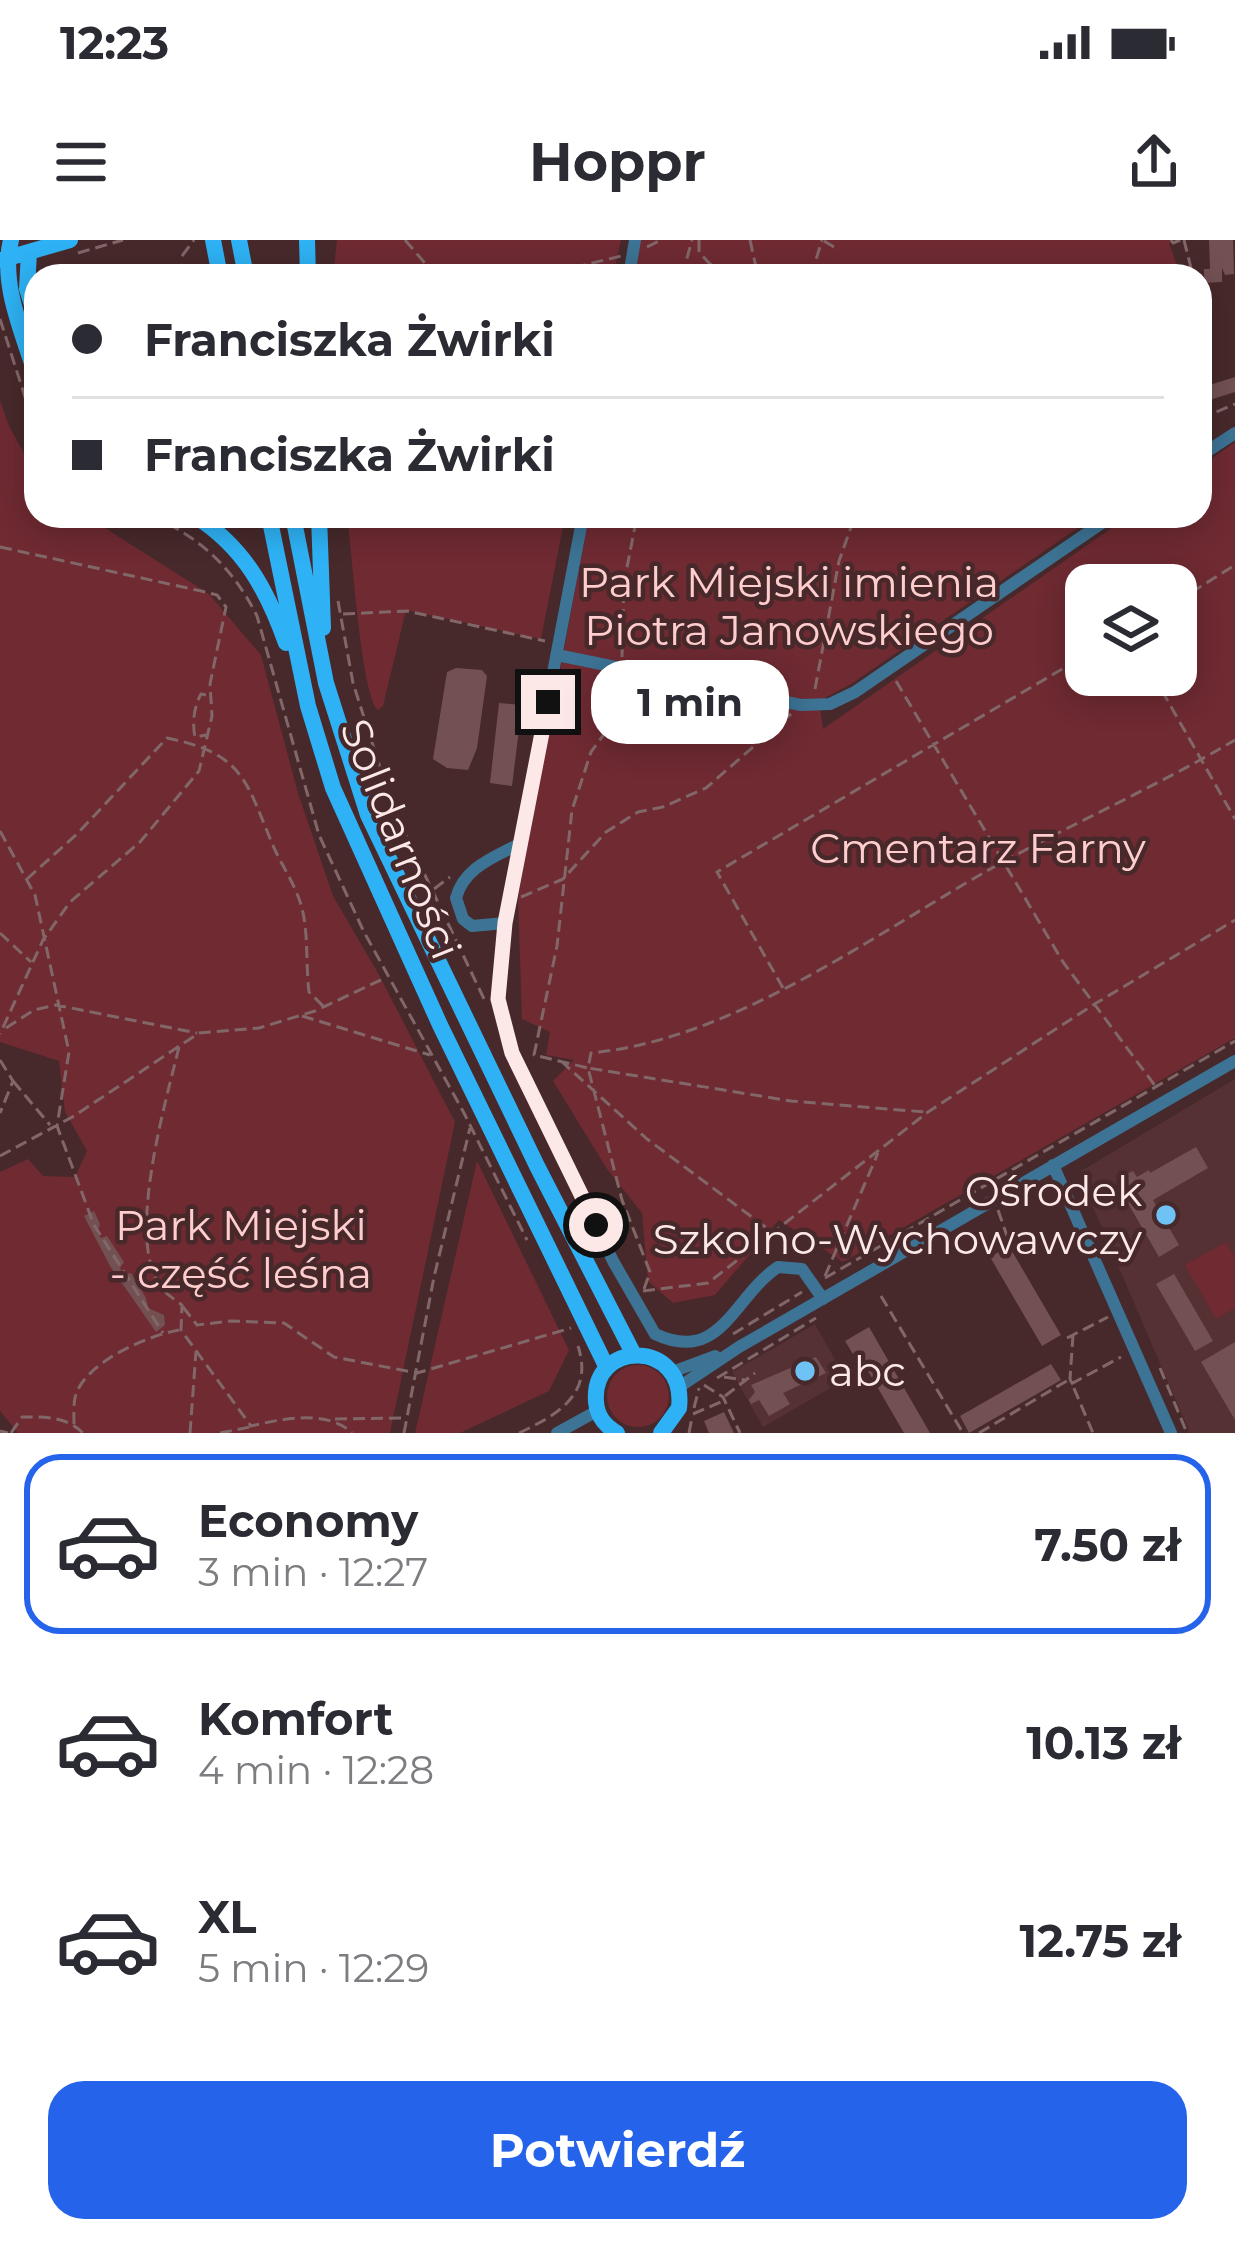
<!DOCTYPE html>
<html lang="pl">
<meta charset="utf-8">
<style>
:root{--surface:#fff;--page:#f2f2f3;--text:#2b2b33;--muted:#7c7c81;--line:#e1e1e2;--accent:#2563eb}
body{margin:0;font-family:Montserrat,sans-serif;background:var(--page);color:var(--text);height:100vh;display:flex;flex-direction:column;font-size:45px;white-space:nowrap}
*{box-sizing:border-box;margin:0}
p{font-size:39px;color:var(--muted)}
.icon{flex:none;width:66px;height:66px;fill:none;stroke:currentColor;stroke-width:2;stroke-linecap:round;stroke-linejoin:round}
.map{position:relative;height:1193px;overflow:hidden}
.panel{display:flex;flex-direction:column;background:var(--surface);flex:1}
.panel>*{flex:none}
.hud{position:absolute;left:24px;top:24px;width:1188px;height:264px;border-radius:36px;box-shadow:0 6px 30px #0003;display:grid;align-content:center;height:264px;padding:0 48px;background:var(--surface)}
.tools{position:absolute;left:1065px;top:324px;display:grid;gap:24px}
.tools a{display:grid;place-items:center;width:132px;height:132px;border-radius:24px;background:var(--surface);box-shadow:0 6px 30px #0003;font-size:60px}
.end{position:absolute;width:54px;height:54px;margin:-27px;border:15px solid #fde8e8;background:#111;box-shadow:0 0 0 6px #111}
.from{border-radius:50%}
.bubble{position:absolute;height:84px;border-radius:36px;background:var(--surface);box-shadow:0 6px 30px #0003;font-size:39px;font-weight:700;line-height:84px;text-align:center}
.hud b{display:flex;align-items:center;gap:42px;height:114px;font-size:45px}
.hud b+b{border-top:3px solid var(--line)}
.hud i{width:30px;height:30px;background:var(--text)}
ul{padding:21px 0 0;list-style:none}
li{display:flex;align-items:center;gap:36px;height:180px;margin:0 24px 18px;padding:0 24px;border:6px solid transparent;border-radius:36px}
li div{flex:1}
li b{display:block;font-size:45px}
li em{font-style:normal;font-weight:700}
li.on{border-color:var(--accent)}
li>.icon{width:108px;height:108px;stroke-width:1.5}
.cta{display:flex;gap:24px;margin-top:auto;padding:24px 48px}
.cta a{flex:1;height:138px;border-radius:36px;background:var(--accent);color:#fff;font-size:48px;font-weight:700;line-height:138px;text-align:center}
.status{display:flex;justify-content:space-between;align-items:center;height:84px;padding:0 60px;background:var(--surface);direction:ltr}
.status svg{height:33px;fill:currentColor}
header{display:flex;justify-content:space-between;align-items:center;height:156px;padding:0 48px;background:var(--surface);font-size:54px;font-weight:700}
.map>svg:first-child{display:block}
</style>
<div class="status"><b>12:23</b><svg viewBox="0 0 49 12"><path d="M0 12V9h3v3zM5 12V6h3v6zM10 12V3h3v9zM15 12V0h3v12zM26 1h20v11H26zM47 4h2v5h-2z"/></svg></div>
<header><svg class="icon" aria-label="menu" viewBox="0 0 24 24"><path d="M4 6h16M4 12h16M4 18h16"/></svg>Hoppr<svg class="icon" aria-label="share" viewBox="0 0 24 24"><path d="M12 15V3M7 8l5-5 5 5M5 13v7h14v-7"/></svg></header>
<div class="map">
<svg width="1235" height="1193" viewBox="0 0 1235 1193">
<rect width="100%" height="100%" fill="#47292b"/>
<!-- built -->
<path fill="#563133" d="M1235 839V1193H1190L1080 937 1081 931Z
M815 1084 846 1139 763 1187 732 1132Z"/>
<!-- green -->
<path fill="#6f2a32" fill-rule="evenodd" d="M337 0H621L613 36H333Z
M640 0H1172L1169 3 1181 36H633Z
M0 160 9 186 36 235V276H86L209 354 261 415 298 553 333 656 378 733 455 882 390 1193H18L0 1171V932L28 919 43 936 75 937 87 911 65 872 59 821 0 802Z
M1235 202V798L843 1022 779 980 715 1055 673 1063 648 1041 642 973 607 929 553 841 574 820 546 815 550 792 522 779 518 657 589 276H1095L851 444 819 461 823 489 1129 276H1200V227ZM1086 345H1176V435H1086Z
M347 276H565L541 399 406 370 383 466 378 470C361 456 352 309 347 276Z
M477 921 569 1110 549 1151 460 1193H415Z
M1226 1002 1235 1017V1068L1216 1079 1185 1025Z
M607 1156a31 31 0 1 1 62 0a31 31 0 1 1-62 0Z"/>
<!-- building -->
<path fill="#735153" d="M1209 0H1233L1234 34 1225 35 1222 28V42L1204 43V29H1210Z
M1235 137V152L1200 163V148Z
M456 428 482 430 487 436 477 508 468 530 447 528 433 519 447 432Z
M499 463 522 465 512 546 490 543Z
M1196 907 1208 928 1153 960 1179 1005 1159 1017 1121 951 1129 946 1123 936 1133 931 1137 937 1149 930 1150 933Z
M94 971 100 984 97 993 101 998 107 996 124 1022 120 1028 123 1034 131 1033 146 1058 148 1068 164 1075 165 1085 156 1092 110 1026 84 976Z
M1009 1006 1061 1095 1042 1106 990 1017Z
M1174 1034 1213 1101 1195 1111 1156 1044Z
M869 1087 930 1193H904L857 1112 853 1114 845 1101Z
M1235 1102V1180L1201 1122Z
M816 1117 826 1133 783 1153 790 1164 769 1176 759 1160 751 1164 749 1160 755 1152 751 1145Z
M1051 1124 1061 1140 969 1193 960 1176Z
M724 1172 734 1193H709L704 1181Z"/>
<g fill="none" stroke-linecap="round" stroke-linejoin="round">
<!-- path -->
<path stroke="#826769" stroke-width="3" stroke-dasharray="12 6" stroke-linecap="butt" d="M405 0 436 36
M699 0V12L710 24 742 36
M750 0 758 36
M1171 0 1173 3 1180 0
M1184 0 1193 36
M824 1 834 7
M647 7 661 0
M78 13 123 0
M182 16 194 0
M539 36 621 16
M682 36 692 0
M811 36 822 0
M0 79 36 191
M1200 179 1235 164
M152 276C201 298 233 328 257 376L319 595 364 692 464 873 527 1000
M0 307 201 351 217 355 226 367 210 444 212 476 199 531 140 602 70 662 43 700 0 794
M338 361 353 443 393 568 485 761
M1176 362 1235 325
M343 374 407 371 545 401
M622 417 624 343 637 276
M1153 435 1235 579
M621 439 610 486 591 512 572 570 557 706 534 815 588 828 591 813C736 799 875 693 1001 623 1078 581 1159 545 1235 500
M896 441 1063 722 1156 847
M815 449 839 321 855 276
M206 455 201 454C194 467 192 482 195 497L206 495
M0 591 35 655 69 812 57 886 94 985 163 1093
M27 639 78 593 167 498C247 514 246 544 275 610 286 633 300 652 304 678 308 702 306 727 309 752L324 767
M434 649 450 637
M521 657 563 639 606 592 638 572 663 567 706 548 791 474
M0 693 31 722
M783 748 717 632 1086 415
M302 776 430 815
M6 788 34 770 56 765 197 793
M179 807C166 861 125 1000 161 1047 166 1054 175 1060 182 1065L181 1090 251 1186C281 1179 328 1169 352 1193
M0 820 13 841 0 873
M561 821 647 899 772 992
M13 841 50 885
M0 916 74 876 199 793 259 788 315 771 385 738
M998 970 1007 996
M825 1036 878 913
M825 1038 1235 801
M644 1049 650 1032 622 960 588 828 791 861 925 872
M643 1051 708 1043 928 872 1093 765 1235 680
M881 1056 963 1193
M183 1067 197 1085 230 1081 284 1083 334 1117 417 1133 571 1088
M733 1094 802 1052
M1073 1095 1070 1139 1093 1193
M1067 1098 1108 1077
M1160 1128 1187 1193
M724 1137 745 1140
M717 1138 816 1078
M1071 1144 1121 1117
M704 1145 723 1157 740 1193
M725 1156 755 1133
M694 1168 699 1148
M693 1174 723 1161
M335 1179 403 1178
M74 1184C74 1175 73 1162 76 1154 88 1121 147 1096 179 1090
M0 1191 8 1193
M11 1193 22 1177C44 1177 66 1176 83 1193
M190 1193 196 1111
M220 1193 250 1187
M404 1193 434 1037 470 888
M519 1193C557 1175 594 1155 578 1106
M689 1193 692 1177
M979 1193 1070 1139"/>
<!-- minor -->
<path stroke="#3d7394" stroke-width="12" d="M629 36 635 0
M1200 216 1235 193
M583 276 505 683 498 759 512 813 613 1021 655 1094C721 1125 733 1057 778 1027L802 1029 823 1059
M557 415 801 465 830 464 855 452 1112 276
M505 683 472 686 463 679 456 658C464 627 495 617 521 603
M1053 925 1171 1193
M672 1132 715 1116
M679 1147 739 1107 1235 821
M557 1193 597 1171"/>
<!-- major -->
<path stroke="#2eb2f5" stroke-width="16" d="M11 0C0 44 23 93 36 136
M213 0 220 36
M239 0 246 36
M307 0 308 36
M29 12 27 49 36 78
M1 20 70 0
M195 276C244 307 267 350 286 403
M269 276 308 466 333 548 440 785 607 1128
M293 276 326 443 368 575 537 926 634 1115
M319 276 323 388
M617 1193C604 1185 597 1176 596 1162 591 1099 687 1099 679 1168L661 1193"/>
</g>
<g fill="none" stroke-linecap="round" stroke-linejoin="round">
<!-- route -->
<path stroke="#fde8e8" stroke-width="15" d="M548 462 505 683 498 759 512 813 596 985"/>
</g>
<!-- markers -->
<g fill="#6fc2f4" stroke="#47292b" stroke-width="4.5">
<circle cx="1166" cy="975" r="12"/>
<circle cx="805" cy="1131" r="12"/>
</g>
<g text-anchor="middle" dominant-baseline="central" stroke-width="9" stroke-linejoin="round" paint-order="stroke">
<!-- park labels -->
<g font-size="42" fill="#ffcdce" stroke="#47292b">
<text x="789" y="342">Park Miejski imienia<tspan x="789" dy="48">Piotra Janowskiego</tspan></text>
<text x="978" y="608">Cmentarz Farny</text>
<text x="241" y="985">Park Miejski<tspan x="241" dy="48">- część leśna</tspan></text>
</g>
<!-- street labels -->
<g font-size="42" fill="#fde8e8" stroke="#47292b">
<text transform="translate(401 599) rotate(68)">Solidarności</text>
</g>
<!-- poi labels -->
<g font-size="42" fill="#fde8e8" stroke="#47292b" text-anchor="end">
<text x="1142" y="951">Ośrodek<tspan x="1142" dy="48">Szkolno-Wychowawczy</tspan></text>
<text x="829" y="1131" text-anchor="start">abc</text>
</g>
</g>
</svg>
<div class="tools">
<a><svg class="icon" aria-label="layers" viewBox="0 0 24 24"><path d="M12 4l9 5-9 5-9-5zM3 14l9 5 9-5"/></svg></a>
</div>
<i class="end from" style="left:596px;top:985px"></i>
<i class="end" style="left:548px;top:462px"></i>
<div class="bubble" style="left:591px;top:420px;width:198px">1 min</div>
<div class="hud">
<b><i class="from"></i>Franciszka Żwirki</b>
<b><i></i>Franciszka Żwirki</b>
</div>
</div>
<section class="panel">
<ul>
<li class="on"><svg class="icon" aria-label="car" viewBox="0 0 24 24"><path d="M5 17H2v-5l4-1 3-4h7l3 4 3 1v5h-3M9 17h6M6 11h13"/><circle cx="7" cy="17" r="2"/><circle cx="17" cy="17" r="2"/></svg><div><b>Economy</b><p>3 min · 12:27</p></div><em>7.50 zł</em></li>
<li><svg class="icon" aria-label="car" viewBox="0 0 24 24"><path d="M5 17H2v-5l4-1 3-4h7l3 4 3 1v5h-3M9 17h6M6 11h13"/><circle cx="7" cy="17" r="2"/><circle cx="17" cy="17" r="2"/></svg><div><b>Komfort</b><p>4 min · 12:28</p></div><em>10.13 zł</em></li>
<li><svg class="icon" aria-label="car" viewBox="0 0 24 24"><path d="M5 17H2v-5l4-1 3-4h7l3 4 3 1v5h-3M9 17h6M6 11h13"/><circle cx="7" cy="17" r="2"/><circle cx="17" cy="17" r="2"/></svg><div><b>XL</b><p>5 min · 12:29</p></div><em>12.75 zł</em></li>
</ul>
<div class="cta"><a>Potwierdź</a></div>
</section>
